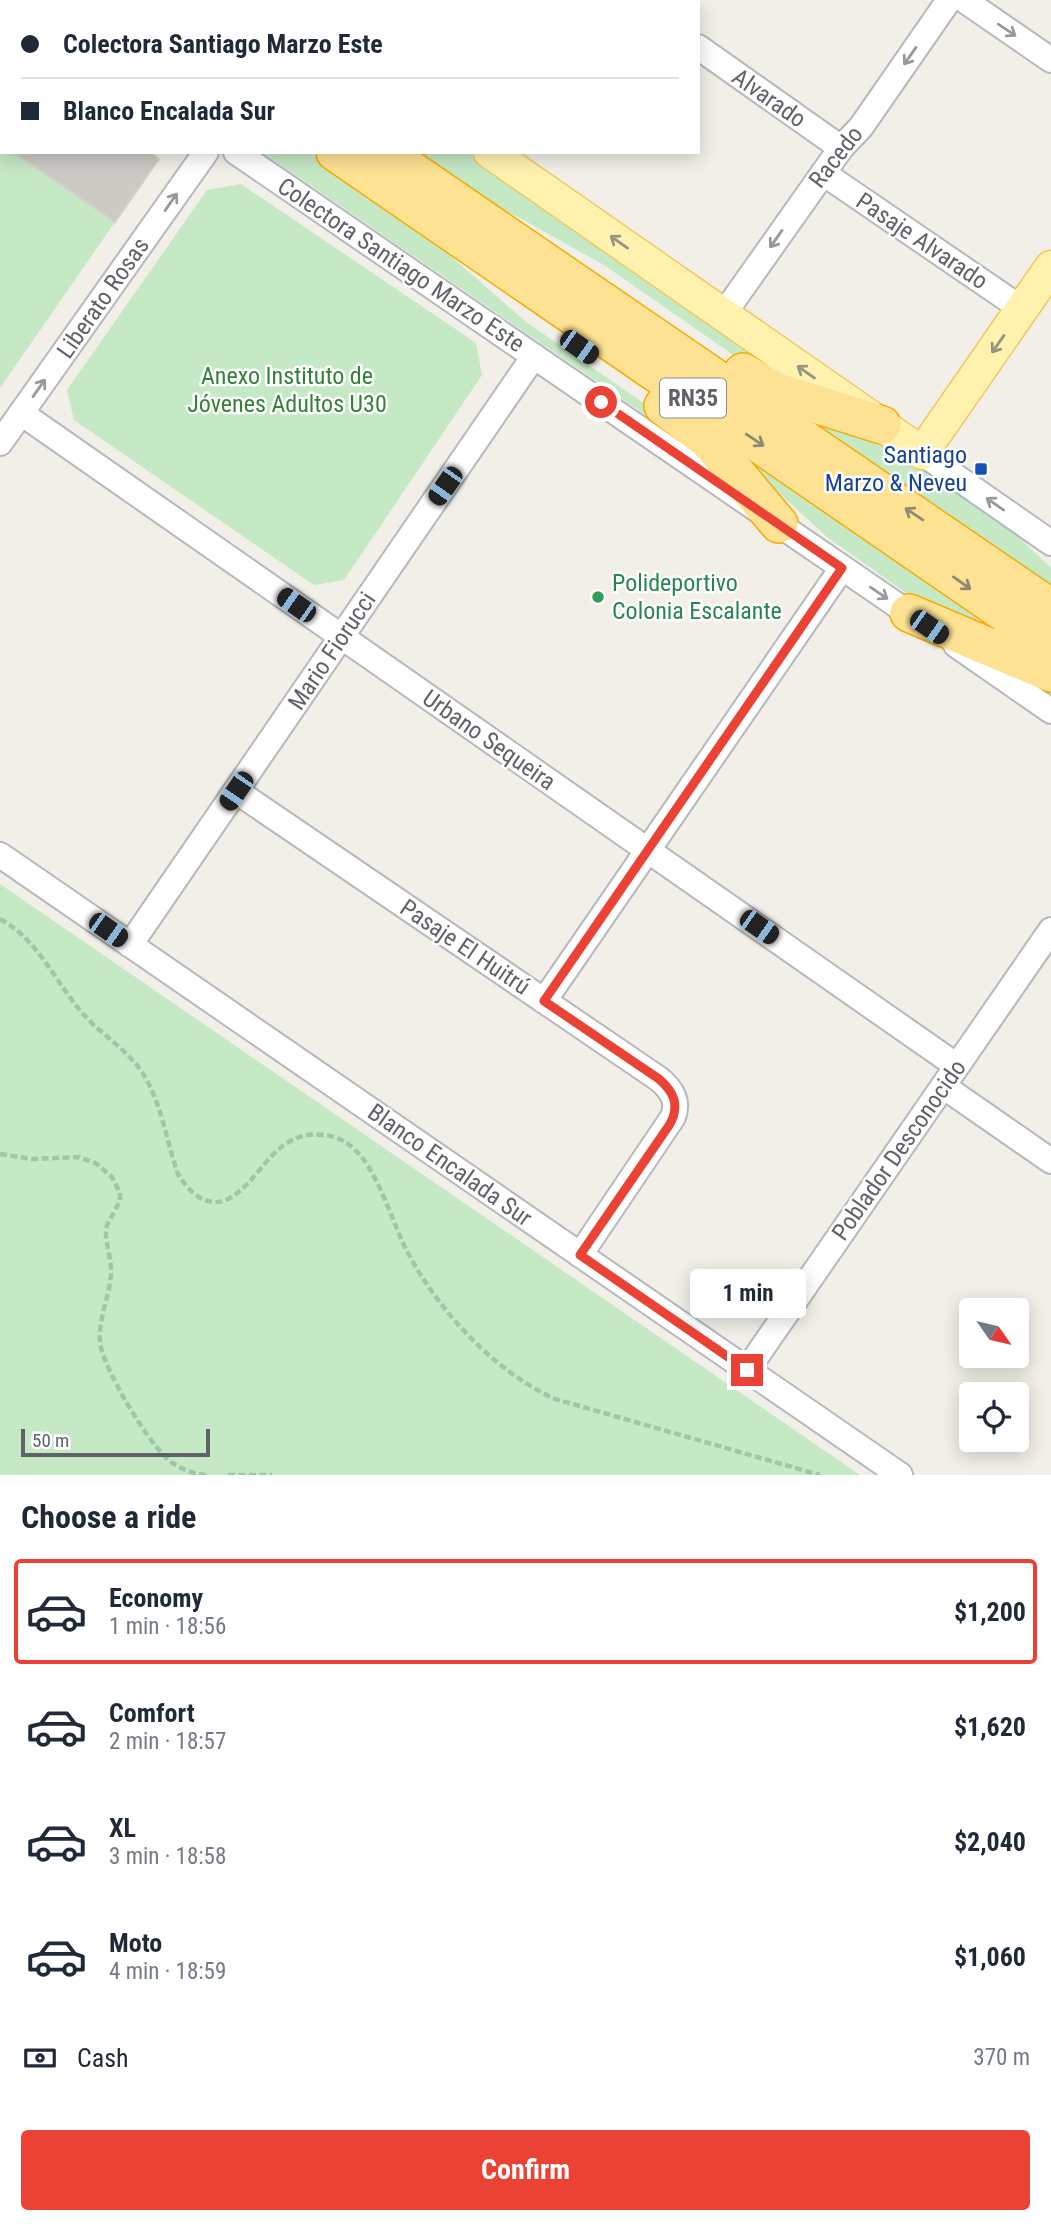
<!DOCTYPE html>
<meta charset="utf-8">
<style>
:root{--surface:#fff;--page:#f6f6f7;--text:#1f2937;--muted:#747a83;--line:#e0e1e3;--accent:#ea4335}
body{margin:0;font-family:"Roboto Condensed",sans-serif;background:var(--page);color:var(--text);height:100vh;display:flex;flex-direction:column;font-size:26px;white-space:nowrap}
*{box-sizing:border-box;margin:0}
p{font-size:23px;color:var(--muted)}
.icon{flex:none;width:38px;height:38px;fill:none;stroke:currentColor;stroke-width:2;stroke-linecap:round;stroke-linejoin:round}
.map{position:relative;height:1475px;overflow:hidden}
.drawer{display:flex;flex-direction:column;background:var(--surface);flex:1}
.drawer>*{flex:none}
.guide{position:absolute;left:0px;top:0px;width:700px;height:154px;box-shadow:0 4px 18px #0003;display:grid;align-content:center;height:154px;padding:0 21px;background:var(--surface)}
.needle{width:46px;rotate:124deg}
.tools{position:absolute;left:959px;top:1298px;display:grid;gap:14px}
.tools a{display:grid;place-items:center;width:70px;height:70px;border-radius:7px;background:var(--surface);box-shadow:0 4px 18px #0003;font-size:35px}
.scale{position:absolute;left:21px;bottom:18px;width:189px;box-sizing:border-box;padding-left:7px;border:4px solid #5f6368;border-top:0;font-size:19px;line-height:24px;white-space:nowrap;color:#5f6368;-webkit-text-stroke:5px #fff;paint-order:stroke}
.end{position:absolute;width:32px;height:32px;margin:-16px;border:9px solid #ea4335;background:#fff;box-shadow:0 0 0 4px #fff}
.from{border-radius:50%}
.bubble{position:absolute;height:49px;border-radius:7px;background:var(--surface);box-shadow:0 4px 18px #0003;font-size:23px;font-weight:700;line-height:49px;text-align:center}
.car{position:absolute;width:21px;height:42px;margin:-21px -10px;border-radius:9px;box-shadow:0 0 5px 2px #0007;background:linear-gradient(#222 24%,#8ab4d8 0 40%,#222 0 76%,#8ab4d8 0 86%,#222 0)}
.guide b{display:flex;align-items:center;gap:24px;height:66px;font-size:26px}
.guide b+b{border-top:2px solid var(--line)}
.guide i{width:18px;height:18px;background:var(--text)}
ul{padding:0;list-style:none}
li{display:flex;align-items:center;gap:21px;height:105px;margin:0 14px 10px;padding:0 7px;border:4px solid transparent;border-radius:7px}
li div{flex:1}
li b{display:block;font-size:26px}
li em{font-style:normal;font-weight:700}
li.on{border-color:var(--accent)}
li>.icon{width:63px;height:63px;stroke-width:1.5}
h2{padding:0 21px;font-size:32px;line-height:84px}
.pay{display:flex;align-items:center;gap:18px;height:77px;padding:0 21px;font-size:26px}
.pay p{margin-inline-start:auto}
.primary-button{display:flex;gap:14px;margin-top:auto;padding:14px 21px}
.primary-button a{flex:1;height:80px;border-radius:7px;background:var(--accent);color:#fff;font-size:28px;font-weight:700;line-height:80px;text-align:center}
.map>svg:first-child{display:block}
</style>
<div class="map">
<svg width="1051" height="1475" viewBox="0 0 1051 1475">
<rect width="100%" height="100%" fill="#f1efe8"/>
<!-- green -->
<path fill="#c5e8c5" d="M0 142 2 152H14L115 222 0 388Z
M262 152H309L405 216 526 322 661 415 694 448Z
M411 152H468L800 384 742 361 604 265 473 192Z
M241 184 476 343 482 375 344 580 314 585 74 420 67 390 207 190Z
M790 404 888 447 918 464 1010 529 1051 568V591L786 409Z
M717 436 1038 652 909 595 827 537Z
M0 884 860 1475H0Z"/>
<!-- building -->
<path fill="#cccac5" stroke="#d6d1c6" stroke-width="2" d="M0 75 2 76V144L0 142Z
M14 152H150L159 159 115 222Z"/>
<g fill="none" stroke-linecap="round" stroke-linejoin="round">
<!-- minor casing -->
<g stroke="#b5b8bc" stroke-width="28">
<path id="minor" d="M22 0 24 2
M271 0 273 2
M631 0 634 2
M964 0 1051 60
M698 47 841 148
M236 152 920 621
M823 173 1022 309
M723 315 841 148 861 127 949 0
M21 413 957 1066
M0 443 206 152
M922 453 1051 543
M956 645 1051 711
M236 791 659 1079C672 1090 679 1101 673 1117L580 1255
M0 855 900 1475
M130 945 534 356
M544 1001 842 568
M943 1086 1051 1161
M747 1370 1051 930"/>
</g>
<!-- major casing -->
<g stroke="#f2c960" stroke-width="35">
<path id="major" d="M309 2 310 0
M490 152 922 453 1051 267"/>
</g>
<!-- highway casing -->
<g stroke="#f9ab00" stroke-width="40">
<path id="highway" d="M112 0 115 2
M164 0 166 2
M335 152 1051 645
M385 152 1051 608
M743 372 777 392 882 425
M663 406 708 440 779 524
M909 613 1051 673"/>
</g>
<!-- path -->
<path stroke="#9cc7a9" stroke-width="4.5" stroke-dasharray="7 3.5" stroke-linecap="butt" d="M0 919C39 940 56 984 85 1016 104 1037 131 1052 145 1077 162 1106 167 1143 178 1174 189 1193 208 1210 230 1198 263 1179 274 1129 324 1135 336 1136 348 1142 356 1151 375 1168 391 1216 402 1241 432 1304 491 1370 555 1399L820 1475
M0 1154 32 1159 79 1157 97 1164 112 1177 120 1193V1201L107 1225 106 1232C106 1246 112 1260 111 1275 109 1298 98 1319 100 1343 104 1370 149 1445 171 1462 181 1469 193 1474 206 1475
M228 1475H272"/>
<!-- minor -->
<use href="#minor" stroke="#fff" stroke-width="24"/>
<!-- major -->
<use href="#major" stroke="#fff2af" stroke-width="32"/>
<!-- highway -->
<use href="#highway" stroke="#fde293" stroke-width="37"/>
</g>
<!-- one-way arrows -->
<defs><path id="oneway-shaft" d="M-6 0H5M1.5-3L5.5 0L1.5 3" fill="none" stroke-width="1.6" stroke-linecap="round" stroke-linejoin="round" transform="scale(1.75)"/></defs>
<g stroke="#979a9d">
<use href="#oneway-shaft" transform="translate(1007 30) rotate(34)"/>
<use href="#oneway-shaft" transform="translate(910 56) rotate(125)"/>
<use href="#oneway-shaft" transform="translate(171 202) rotate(-55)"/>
<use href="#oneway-shaft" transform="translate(776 239) rotate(125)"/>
<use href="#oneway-shaft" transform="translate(39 388) rotate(-55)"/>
<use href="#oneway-shaft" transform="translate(995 504) rotate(-145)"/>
<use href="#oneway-shaft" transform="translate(879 593) rotate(34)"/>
</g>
<g stroke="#979581">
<use href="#oneway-shaft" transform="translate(619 242) rotate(-145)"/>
<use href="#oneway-shaft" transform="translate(998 344) rotate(125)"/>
<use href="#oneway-shaft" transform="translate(806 372) rotate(-145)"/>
</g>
<g stroke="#8e8975">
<use href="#oneway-shaft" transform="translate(755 440) rotate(34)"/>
<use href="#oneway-shaft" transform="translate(914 514) rotate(-146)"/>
<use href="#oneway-shaft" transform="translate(962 583) rotate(35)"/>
</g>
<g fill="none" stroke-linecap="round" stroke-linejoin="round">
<!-- route -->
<path stroke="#ea4335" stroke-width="9" d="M601 402 842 568 544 1001 659 1079C674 1092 680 1105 670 1124L580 1255 747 1370"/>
</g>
<!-- markers -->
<rect fill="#1a4fb4" stroke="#fff" stroke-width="2.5" x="974" y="462" width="14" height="14" rx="3.5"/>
<circle fill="#2e9e5b" stroke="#fff" stroke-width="2.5" cx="598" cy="597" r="7"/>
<g text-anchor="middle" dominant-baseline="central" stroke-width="5" stroke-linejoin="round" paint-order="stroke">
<!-- shield labels -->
<rect fill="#fff" stroke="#8f9295" stroke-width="2" x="660" y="378.5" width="66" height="39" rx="5"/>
<g font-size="23" font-weight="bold" fill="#5f6368">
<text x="693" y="398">RN35</text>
</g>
<!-- street labels -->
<g font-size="24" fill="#5f6368" stroke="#fff">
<text transform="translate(769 98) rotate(35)">Alvarado</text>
<text transform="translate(836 157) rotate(-52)">Racedo</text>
<text transform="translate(922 241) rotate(34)">Pasaje Alvarado</text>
<text transform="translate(401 265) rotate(34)">Colectora Santiago Marzo Este</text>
<text transform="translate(103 298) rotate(-55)">Liberato Rosas</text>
<text transform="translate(332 651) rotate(-56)">Mario Fiorucci</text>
<text transform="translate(489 740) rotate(35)">Urbano Sequeira</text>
<text transform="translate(465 947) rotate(34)">Pasaje El Huitrú</text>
<text transform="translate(899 1150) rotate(-55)">Poblador Desconocido</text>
<text transform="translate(450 1165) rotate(35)">Blanco Encalada Sur</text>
</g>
<!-- park labels -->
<g font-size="24" fill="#348238" stroke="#fff">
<text x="287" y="376">Anexo Instituto de<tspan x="287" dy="28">Jóvenes Adultos U30</tspan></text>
</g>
<!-- transit labels -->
<g font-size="24" fill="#164399" stroke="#fff" text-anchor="end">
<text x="967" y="455">Santiago<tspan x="967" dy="28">Marzo &amp; Neveu</tspan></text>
</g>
<!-- leisure labels -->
<g font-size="24" fill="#27864d" stroke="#fff" text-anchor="start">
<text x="612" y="583">Polideportivo<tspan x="612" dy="28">Colonia Escalante</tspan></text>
</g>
</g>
</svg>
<div class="tools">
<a><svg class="needle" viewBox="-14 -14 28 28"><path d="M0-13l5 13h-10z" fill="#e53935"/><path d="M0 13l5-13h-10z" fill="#747a83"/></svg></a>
<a><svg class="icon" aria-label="locate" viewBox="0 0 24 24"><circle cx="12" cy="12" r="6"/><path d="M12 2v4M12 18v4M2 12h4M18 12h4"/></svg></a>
</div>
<div class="scale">50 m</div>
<i class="end from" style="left:601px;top:402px"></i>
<i class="end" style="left:747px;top:1370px"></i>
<div class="bubble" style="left:690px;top:1269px;width:116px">1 min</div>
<i class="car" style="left:579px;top:347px;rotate:125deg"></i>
<i class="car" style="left:445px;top:486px;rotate:215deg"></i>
<i class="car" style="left:296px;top:605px;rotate:305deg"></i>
<i class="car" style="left:929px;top:627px;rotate:125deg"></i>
<i class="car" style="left:236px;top:791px;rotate:214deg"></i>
<i class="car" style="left:759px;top:927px;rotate:125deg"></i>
<i class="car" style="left:108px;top:930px;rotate:125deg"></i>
<div class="guide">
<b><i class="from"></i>Colectora Santiago Marzo Este</b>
<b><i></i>Blanco Encalada Sur</b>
</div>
</div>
<section class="drawer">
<h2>Choose a ride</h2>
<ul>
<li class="on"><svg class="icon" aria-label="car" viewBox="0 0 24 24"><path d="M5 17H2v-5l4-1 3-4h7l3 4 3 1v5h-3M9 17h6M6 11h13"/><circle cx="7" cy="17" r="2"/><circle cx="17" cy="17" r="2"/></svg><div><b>Economy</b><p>1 min · 18:56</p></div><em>$1,200</em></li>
<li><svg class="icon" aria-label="car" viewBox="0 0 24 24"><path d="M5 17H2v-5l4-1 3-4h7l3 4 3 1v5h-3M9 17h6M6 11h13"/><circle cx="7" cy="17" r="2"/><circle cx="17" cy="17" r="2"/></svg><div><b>Comfort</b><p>2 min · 18:57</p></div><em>$1,620</em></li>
<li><svg class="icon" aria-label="car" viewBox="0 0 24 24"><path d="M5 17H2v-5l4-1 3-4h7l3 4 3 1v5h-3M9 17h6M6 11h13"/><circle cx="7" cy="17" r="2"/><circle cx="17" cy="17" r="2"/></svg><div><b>XL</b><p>3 min · 18:58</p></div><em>$2,040</em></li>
<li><svg class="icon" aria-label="car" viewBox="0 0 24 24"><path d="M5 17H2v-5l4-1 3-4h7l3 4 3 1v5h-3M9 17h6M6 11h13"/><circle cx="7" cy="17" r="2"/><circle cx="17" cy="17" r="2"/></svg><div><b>Moto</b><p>4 min · 18:59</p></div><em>$1,060</em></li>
</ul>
<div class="pay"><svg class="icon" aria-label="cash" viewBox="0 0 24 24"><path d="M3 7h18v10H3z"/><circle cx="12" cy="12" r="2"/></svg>Cash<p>370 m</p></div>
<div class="primary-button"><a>Confirm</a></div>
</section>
